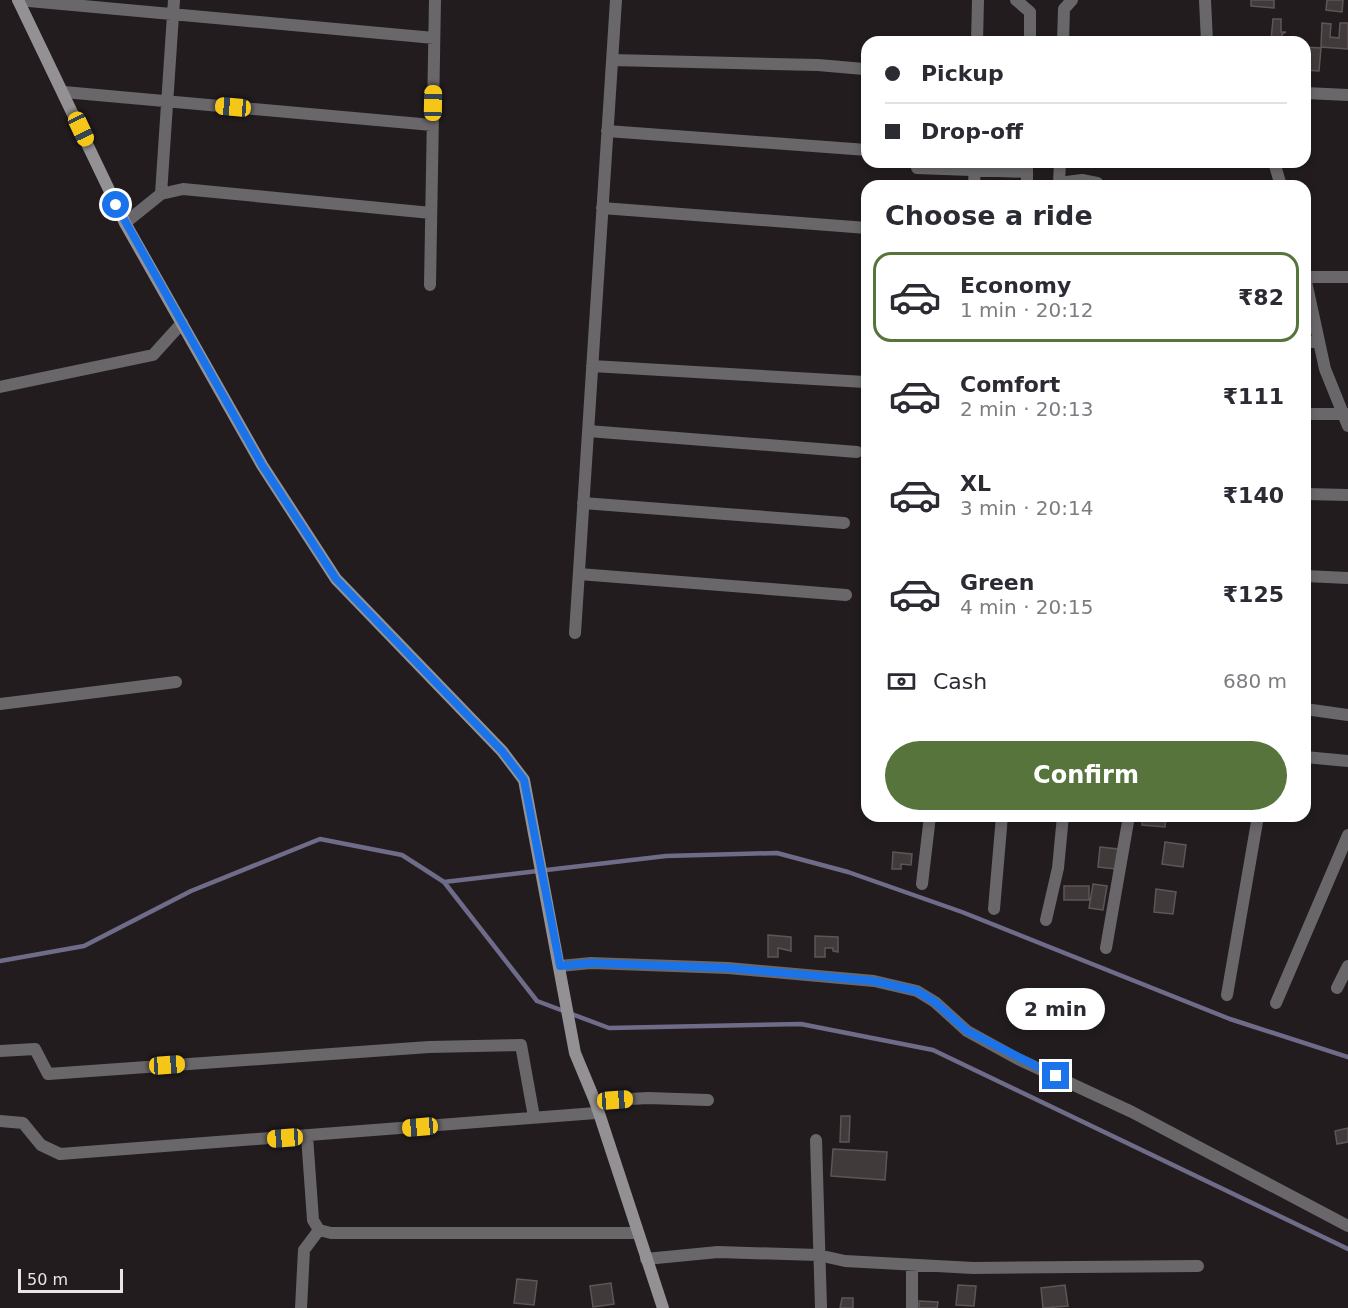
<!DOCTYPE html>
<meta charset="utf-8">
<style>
:root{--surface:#fff;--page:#f7f7f7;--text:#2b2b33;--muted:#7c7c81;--line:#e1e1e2;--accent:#57743c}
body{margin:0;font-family:"DejaVu Sans",sans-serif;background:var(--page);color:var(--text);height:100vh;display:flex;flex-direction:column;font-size:22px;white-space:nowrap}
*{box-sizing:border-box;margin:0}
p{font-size:20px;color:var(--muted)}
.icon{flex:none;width:33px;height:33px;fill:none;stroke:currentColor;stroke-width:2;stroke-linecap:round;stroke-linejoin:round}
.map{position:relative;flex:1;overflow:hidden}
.sheet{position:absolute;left:861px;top:180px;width:450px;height:642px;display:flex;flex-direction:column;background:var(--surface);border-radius:18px;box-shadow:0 3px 9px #0003}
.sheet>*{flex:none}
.banner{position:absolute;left:861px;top:36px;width:450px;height:132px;border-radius:18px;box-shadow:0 3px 9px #0003;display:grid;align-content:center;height:132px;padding:0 24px;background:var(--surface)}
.scale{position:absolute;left:18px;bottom:15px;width:105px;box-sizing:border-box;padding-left:6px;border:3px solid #e9e5e7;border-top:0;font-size:16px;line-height:21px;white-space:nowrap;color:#e9e5e7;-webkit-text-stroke:4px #221c1f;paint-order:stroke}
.end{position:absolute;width:27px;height:27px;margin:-14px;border:8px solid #1a73e8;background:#fff;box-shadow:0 0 0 3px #fff}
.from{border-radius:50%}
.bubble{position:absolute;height:42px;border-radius:21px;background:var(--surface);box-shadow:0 3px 9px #0003;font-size:20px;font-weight:700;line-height:42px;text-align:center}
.car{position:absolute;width:18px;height:36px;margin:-18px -9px;border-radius:8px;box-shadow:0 0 4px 2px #0007;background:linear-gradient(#f5c518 24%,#345 0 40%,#f5c518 0 76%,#345 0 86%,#f5c518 0)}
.banner b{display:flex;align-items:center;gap:21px;height:57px;font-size:22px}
.banner b+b{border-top:2px solid var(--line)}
.banner i{width:15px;height:15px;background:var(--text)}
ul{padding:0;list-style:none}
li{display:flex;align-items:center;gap:18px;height:90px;margin:0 12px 9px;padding:0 12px;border:3px solid transparent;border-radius:18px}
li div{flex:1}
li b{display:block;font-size:22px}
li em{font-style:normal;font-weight:700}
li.on{border-color:var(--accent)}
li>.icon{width:54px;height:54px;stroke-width:1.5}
h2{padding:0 24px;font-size:27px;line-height:72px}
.pay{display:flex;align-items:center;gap:15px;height:66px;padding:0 24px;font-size:22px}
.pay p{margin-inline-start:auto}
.cta{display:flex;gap:12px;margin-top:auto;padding:12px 24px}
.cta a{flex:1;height:69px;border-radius:36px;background:var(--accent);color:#fff;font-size:24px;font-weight:700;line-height:69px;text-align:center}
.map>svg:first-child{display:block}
</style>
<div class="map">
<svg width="1348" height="1308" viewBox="0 0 1348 1308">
<rect width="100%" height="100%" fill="#221c1f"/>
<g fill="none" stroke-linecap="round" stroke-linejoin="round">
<!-- stream -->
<path stroke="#6e6c89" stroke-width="4.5" d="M444 882 537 1001 609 1028 801 1024 933 1050 1348 1249
M0 961 84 946 191 891 320 839 402 855 444 882 666 856 777 853 848 872 962 912 1230 1019 1348 1057"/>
</g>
<!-- building -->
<path fill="#403a3a" stroke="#5d5656" stroke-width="1.5" d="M1251 0H1274V8L1251 6Z
M1327 0H1343L1342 12 1326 10Z
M1273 19H1281V32H1286L1282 34V42L1271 41Z
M1322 23 1331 24 1330 37 1339 38 1340 23H1348V49L1321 47Z
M1305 47 1321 48 1319 71 1305 70Z
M1143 816H1166L1165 827 1142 825Z
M1232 816H1256V820L1231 818Z
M1165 842 1186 845 1183 867 1162 864Z
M1100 847 1118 849 1116 869 1098 867Z
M893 852 912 854 911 865 901 864V869H892Z
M1093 884 1107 886 1103 910 1089 908Z
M1064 886H1089V900H1064Z
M1156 889 1176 892 1173 914 1154 912Z
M768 935 791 937V951L778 948V957H768Z
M815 936 838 937V952L833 951V948H825V957H815Z
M841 1116H850L849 1142H840Z
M1348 1128V1142L1337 1144 1335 1131Z
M833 1149 887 1152 885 1180 831 1176Z
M517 1279 537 1281 534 1305 514 1303Z
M611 1283 614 1304 593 1307 590 1286Z
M958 1285 976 1286 974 1306 956 1305Z
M1065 1285 1068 1306 1043 1308 1041 1288Z
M842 1298H853V1308H840Z
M919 1301 938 1302 937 1308H919Z"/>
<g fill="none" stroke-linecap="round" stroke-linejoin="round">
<!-- street -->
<path stroke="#69676a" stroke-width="12" d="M18 0 434 38
M1016 0 1030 12V42
M1205 0 1207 42
M977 42 978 0
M1063 42 1064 9 1072 0
M612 60 818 65 864 69
M64 92 432 125
M1305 93 1348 95
M607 131 867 150
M1060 162 1059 183 1082 180 1097 183V186
M1274 162 1281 186
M917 168 1027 172
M974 186 975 162
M1027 186V162
M161 194 174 0
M602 208 867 228
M125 223 161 194 183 189 431 213
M1305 277 1325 369 1348 426
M1305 277H1348
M430 285 435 0
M1305 342H1319
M592 366 865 382
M0 387 153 355 182 323
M1305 414H1348
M588 431 857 452
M1305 494 1348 495
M583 503 844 523
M579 574 846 595
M1305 576 1348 578
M575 633 616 0
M0 704 176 682
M1305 709 1348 715
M1305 757 1348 761
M922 884 930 816
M994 909 1002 816
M1046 920 1058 868 1063 816
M1106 948 1129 816
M560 966 591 963 728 968 874 981 917 991 935 1002 967 1031 1018 1059 1132 1112 1348 1226
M1337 988 1348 966
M1227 995 1258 816
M1276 1003 1348 835
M0 1051 35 1049 48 1074 429 1047 521 1045 534 1117
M595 1101 648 1098 708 1100
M0 1121 23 1123 41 1145 60 1154 596 1113
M307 1136 313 1220 319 1230 331 1233H637
M816 1140 821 1308
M646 1259 718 1252 818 1255 845 1261 973 1268 1198 1266
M301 1308 304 1250 319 1230
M912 1308V1265"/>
<!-- secondary -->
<path stroke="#949195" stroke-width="12" d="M18 0 125 223 262 465 336 579 502 751 524 780 575 1053 595 1101 663 1308"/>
</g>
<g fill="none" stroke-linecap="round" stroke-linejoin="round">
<!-- route -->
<path stroke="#1a73e8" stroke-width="8" d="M116 205 262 465 336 579 502 751 524 780 560 966 591 963 728 968 874 981 917 991 935 1002 967 1031 1056 1076"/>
</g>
</svg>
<div class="scale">50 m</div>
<i class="end from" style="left:116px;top:205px"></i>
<i class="end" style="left:1056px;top:1076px"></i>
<div class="bubble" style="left:1006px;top:988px;width:99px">2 min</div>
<i class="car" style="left:433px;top:103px;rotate:1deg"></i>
<i class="car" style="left:233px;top:107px;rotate:275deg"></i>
<i class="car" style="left:81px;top:129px;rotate:155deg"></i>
<i class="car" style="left:167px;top:1065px;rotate:86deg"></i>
<i class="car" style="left:615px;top:1100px;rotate:86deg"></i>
<i class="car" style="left:420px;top:1127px;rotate:265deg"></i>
<i class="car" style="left:285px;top:1138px;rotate:266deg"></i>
<div class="banner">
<b><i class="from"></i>Pickup</b>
<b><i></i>Drop-off</b>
</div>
<section class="sheet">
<h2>Choose a ride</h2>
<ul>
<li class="on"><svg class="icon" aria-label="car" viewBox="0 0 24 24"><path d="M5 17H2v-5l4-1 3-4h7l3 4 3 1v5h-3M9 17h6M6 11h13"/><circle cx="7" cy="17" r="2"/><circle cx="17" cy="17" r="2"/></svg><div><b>Economy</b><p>1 min · 20:12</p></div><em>₹82</em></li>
<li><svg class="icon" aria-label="car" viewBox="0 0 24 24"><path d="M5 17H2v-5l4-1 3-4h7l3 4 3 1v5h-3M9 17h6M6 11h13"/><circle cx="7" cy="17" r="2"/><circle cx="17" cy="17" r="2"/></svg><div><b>Comfort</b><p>2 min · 20:13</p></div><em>₹111</em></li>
<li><svg class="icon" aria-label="car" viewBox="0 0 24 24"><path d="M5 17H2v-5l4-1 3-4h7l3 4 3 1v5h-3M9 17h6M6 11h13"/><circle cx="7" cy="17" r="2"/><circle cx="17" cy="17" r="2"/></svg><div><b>XL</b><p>3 min · 20:14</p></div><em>₹140</em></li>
<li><svg class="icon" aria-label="car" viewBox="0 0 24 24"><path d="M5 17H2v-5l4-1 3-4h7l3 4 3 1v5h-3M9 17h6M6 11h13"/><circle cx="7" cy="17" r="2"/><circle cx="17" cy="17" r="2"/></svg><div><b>Green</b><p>4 min · 20:15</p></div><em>₹125</em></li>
</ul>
<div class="pay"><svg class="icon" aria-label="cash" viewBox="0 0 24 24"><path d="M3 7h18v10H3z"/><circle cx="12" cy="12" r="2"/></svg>Cash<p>680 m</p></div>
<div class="cta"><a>Confirm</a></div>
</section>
</div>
